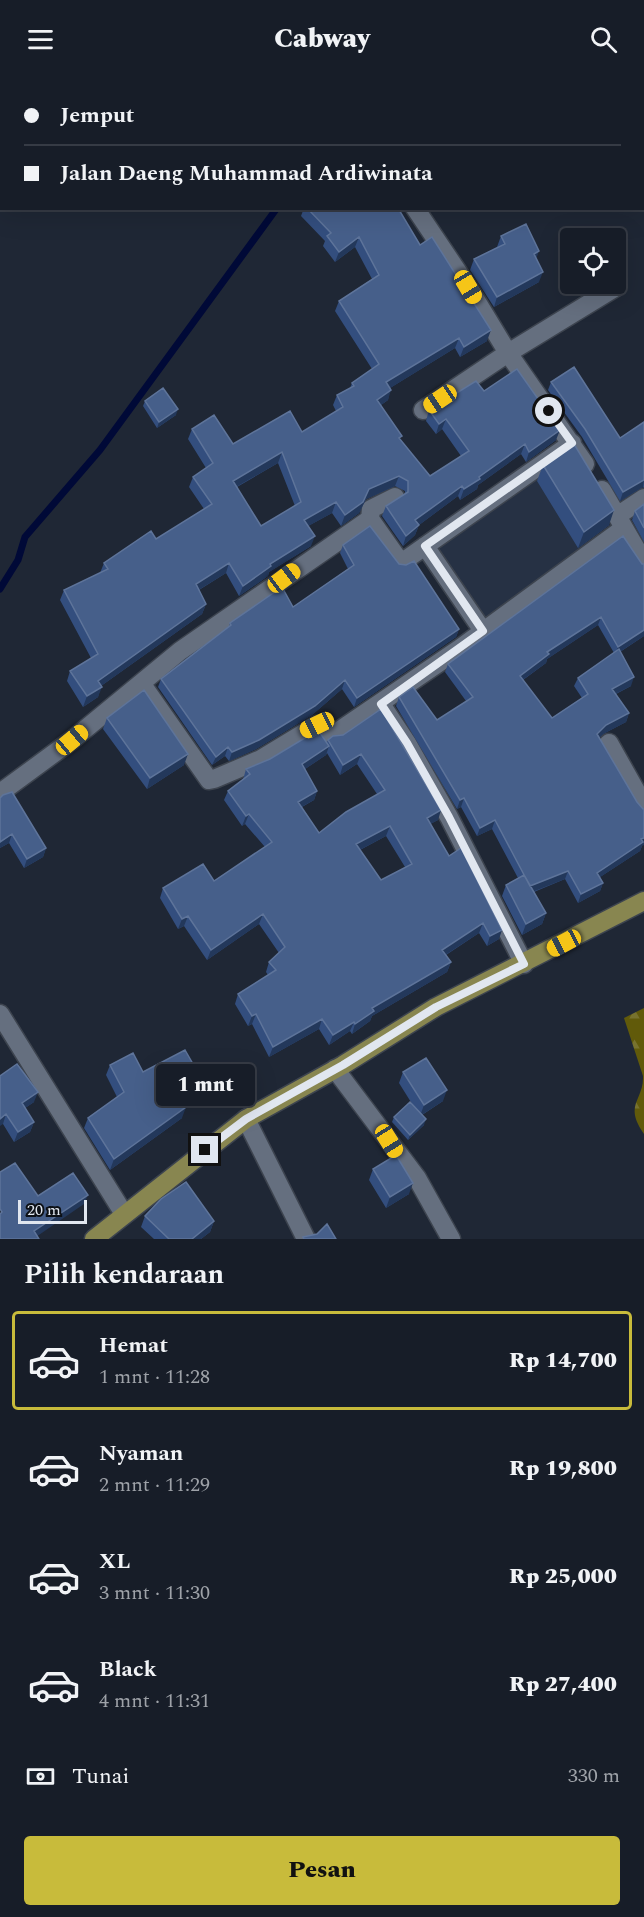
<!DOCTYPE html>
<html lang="id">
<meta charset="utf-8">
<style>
:root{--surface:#171d28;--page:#202630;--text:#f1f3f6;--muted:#9ea2a8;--line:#363b45;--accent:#c8bb3b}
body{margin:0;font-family:Spectral,serif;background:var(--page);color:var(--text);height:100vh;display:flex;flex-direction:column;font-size:22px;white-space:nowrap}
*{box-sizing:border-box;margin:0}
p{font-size:20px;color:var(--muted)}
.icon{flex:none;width:33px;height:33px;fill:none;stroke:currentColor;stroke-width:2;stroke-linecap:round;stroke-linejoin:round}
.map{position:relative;height:1161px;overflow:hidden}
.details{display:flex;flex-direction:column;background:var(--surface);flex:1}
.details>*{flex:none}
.banner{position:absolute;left:0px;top:0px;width:645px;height:132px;box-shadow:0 6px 24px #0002,0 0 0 2px var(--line);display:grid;align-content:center;height:132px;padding:0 24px;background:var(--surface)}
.fabs{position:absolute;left:560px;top:150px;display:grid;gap:12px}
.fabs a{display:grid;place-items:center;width:66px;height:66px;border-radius:6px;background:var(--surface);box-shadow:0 6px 24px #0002,0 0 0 2px var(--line);font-size:30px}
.scale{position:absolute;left:18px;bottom:15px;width:69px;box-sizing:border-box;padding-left:6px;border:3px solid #e1e7f0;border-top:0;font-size:16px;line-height:21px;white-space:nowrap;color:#e1e7f0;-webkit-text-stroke:4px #0c1016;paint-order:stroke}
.end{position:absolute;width:27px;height:27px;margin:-14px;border:8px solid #e1e7f0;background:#111;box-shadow:0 0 0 3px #111}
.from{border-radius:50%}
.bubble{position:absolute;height:42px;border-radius:6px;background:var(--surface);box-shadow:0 6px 24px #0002,0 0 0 2px var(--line);font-size:20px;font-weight:800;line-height:42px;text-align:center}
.car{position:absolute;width:18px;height:36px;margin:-18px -9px;border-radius:8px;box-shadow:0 0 4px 2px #0007;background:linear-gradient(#f5c518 24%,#345 0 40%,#f5c518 0 76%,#345 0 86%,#f5c518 0)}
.banner b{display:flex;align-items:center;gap:21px;height:57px;font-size:22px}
.banner b+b{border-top:2px solid var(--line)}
.banner i{width:15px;height:15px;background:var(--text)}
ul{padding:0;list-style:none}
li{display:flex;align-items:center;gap:18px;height:99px;margin:0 12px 9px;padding:0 12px;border:3px solid transparent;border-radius:6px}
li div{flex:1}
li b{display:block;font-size:22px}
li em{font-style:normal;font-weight:800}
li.on{border-color:var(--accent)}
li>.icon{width:54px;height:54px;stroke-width:1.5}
h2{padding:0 24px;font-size:27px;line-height:72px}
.pay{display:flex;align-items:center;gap:15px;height:66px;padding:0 24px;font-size:22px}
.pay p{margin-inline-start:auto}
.primary-button{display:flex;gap:12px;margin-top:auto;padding:12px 24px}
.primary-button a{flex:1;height:69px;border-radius:6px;background:var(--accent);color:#111;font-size:24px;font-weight:800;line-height:69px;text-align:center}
header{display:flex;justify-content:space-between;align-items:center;height:78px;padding:0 24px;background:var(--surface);font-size:27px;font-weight:800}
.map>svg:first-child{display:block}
</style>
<header><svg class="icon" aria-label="menu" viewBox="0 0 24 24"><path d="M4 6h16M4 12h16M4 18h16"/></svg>Cabway<svg class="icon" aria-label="search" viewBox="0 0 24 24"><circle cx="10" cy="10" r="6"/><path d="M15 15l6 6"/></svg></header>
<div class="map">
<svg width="644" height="1161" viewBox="0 0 644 1161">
<defs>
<pattern id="forest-firs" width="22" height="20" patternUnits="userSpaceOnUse" patternTransform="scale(1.5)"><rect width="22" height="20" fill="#615a0a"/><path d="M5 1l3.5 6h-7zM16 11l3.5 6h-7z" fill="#77722e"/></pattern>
</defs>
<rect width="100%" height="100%" fill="#1f2735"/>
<!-- built -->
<path fill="#263144" d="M569 369 618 450 482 549 428 470Z"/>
<!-- forest -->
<path fill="url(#forest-firs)" d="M644 930V1056C623 1026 644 1023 643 998L624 940Z"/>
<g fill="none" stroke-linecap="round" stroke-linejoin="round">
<!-- stream -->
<path stroke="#000937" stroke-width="7" d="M377 2 378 0
M0 511 18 482 25 459 100 372 277 130"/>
<!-- minor casing -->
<g stroke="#3d444f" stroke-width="21">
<path id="minor" d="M415 130 468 209 508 275 585 386
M423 332 508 275 616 209
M602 412 644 484
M617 438 644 420
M370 441 401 485 572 365
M425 468 483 553
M141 605 209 702 214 701 261 681 317 647 333 657 459 571 624 450
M381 626 407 665 449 739 524 886
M609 665 644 727
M0 715 72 662 180 573 370 441 371 431 395 419
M0 936 124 1136
M335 991 417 1100 451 1161
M246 1041 306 1161"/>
</g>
<!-- major casing -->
<g stroke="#3d444f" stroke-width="21">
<path id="major" d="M94 1161 246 1041 343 987 436 929 644 823"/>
</g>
<!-- minor -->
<use href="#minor" stroke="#656f7f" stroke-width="18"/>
<!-- major -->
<use href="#major" stroke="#888650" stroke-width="18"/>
</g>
<!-- wall -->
<path fill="#334e7e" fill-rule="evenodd" d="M304 130H398L420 167 487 263 460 279 455 270 390 310 388 322 381 327 400 362 430 398 461 378 442 351 436 356 426 343 429 332 484 313 556 362 526 384 521 376 478 407 477 411 460 422 458 418 419 447 415 457 403 468 382 438 386 428 405 417V413L395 408 366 421 359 435 341 448 332 435 308 448 311 468 269 494 268 498 239 518 226 495 199 512 206 526 202 536 101 608 98 619 83 629 67 603 70 593 91 580 60 522 64 512 100 495 104 485 156 461 204 431 189 409 193 399 206 390 188 361 192 351 233 366 302 354 336 333 333 327 337 317 350 310 352 305 372 291 335 233 339 223 372 201 355 169 335 184 323 168 325 163 301 138ZM278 385 295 428 261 448 237 409Z
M501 158 537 181 539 204 494 229 470 192 474 181 497 169Z
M551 304 620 360 644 344V410L643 409 620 423 582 359 548 312Z
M145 323 176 337 157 350 143 328Z
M543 387 609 447 578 470 537 403Z
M644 426V464L632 442 635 433Z
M343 467 399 486 459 551 456 559 354 629 342 611 312 637 256 671 229 683 225 678 212 687 158 609 161 601 229 549 230 545 293 529 348 491 340 475Z
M642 486H644V558L620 574 631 608 616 616 629 635 626 644 603 656 599 660 642 768 640 773 600 799 603 805 600 813 578 825 565 801 534 814 546 835 542 846 522 857 502 818 506 807 518 800 492 751 477 758 461 729 457 731 396 628 399 619 437 642 466 623 445 594 448 586ZM598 547 614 575 578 600 574 608 582 620 552 640 523 602 546 585 547 581Z
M107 640 184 687 147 711 103 651Z
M343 657 438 742 430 746 499 861 487 868 479 855 446 877 451 884 447 894 372 938 370 943 352 956 350 953 329 967 319 951 269 979 252 946 248 948 235 926 238 916 268 897 266 894 269 884 279 875 259 846 207 882 184 848 178 851 160 820 163 810 214 803 265 769 245 746 242 748 224 722 228 713 243 702 246 691 327 664 328 662ZM327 675 340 697 357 686 377 716 319 755 302 729 314 722 317 713 305 691 326 677ZM386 758 405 789 381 802 360 772Z
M0 720 46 770 43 779 24 790 9 765 0 770Z
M110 987 143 994 197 1010 179 1020 182 1040 110 1092 84 1050 88 1040 117 1019 106 997Z
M403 994 443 1023 422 1037 424 1047 408 1062 392 1044 394 1039 414 1029 399 1005Z
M0 998 34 1024 25 1030 34 1044 30 1054 14 1064 3 1046Z
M373 1091 409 1116 386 1130 369 1102Z
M145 1138 214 1143 210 1154 201 1161H154L141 1149Z"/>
<!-- shaded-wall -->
<path fill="#23385b" d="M359 159 355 169 335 184 339 174Z
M539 173 535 184 534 176Z
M543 194 539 204 494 229 497 219Z
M491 252 487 263 460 279 464 269Z
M459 260 455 270 382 315 386 304Z
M391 312 388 322 374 332 377 322Z
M178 331 176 337 157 350 159 344Z
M446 341 442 351 436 356 439 346Z
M560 352 556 362 526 384 529 374Z
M525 366 521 376 478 407 477 411 460 422 464 411 479 399Z
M282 374 278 385 229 413 233 403Z
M399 398 395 408 366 421 359 435 341 448 345 437 369 411Z
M644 402 643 409 620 423 623 414Z
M462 408 458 418 419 447 415 457 403 468 406 458 415 442Z
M336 424 332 435 301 452 304 442Z
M614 432 609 447 578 470 584 454Z
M315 458 311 468 269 494 268 498 239 518 243 508 270 486Z
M229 485 226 495 192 516 196 506Z
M206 526 202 536 94 613 98 603Z
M601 539 598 547 547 581 546 585 517 606 520 598 547 574Z
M459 551 456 559 354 629 357 620Z
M644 552V558L615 577 618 569Z
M634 599 631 608 609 619 612 611Z
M345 602 342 611 312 637 256 671 229 683 232 674Z
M102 609 98 619 83 629 87 618Z
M629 635 626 644 603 656 594 665 597 656 606 647Z
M329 668 326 677 299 695 302 686Z
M228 669 225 678 212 687 216 679Z
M188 676 184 687 147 711 150 700Z
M361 676 357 686 340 697 343 687Z
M317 713 314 722 294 733 298 724Z
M464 720 461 729 457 731 460 722Z
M441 732 438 742 423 750 427 740Z
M249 736 245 746 242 748 246 738Z
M495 742 492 751 477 758 480 750Z
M390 748 386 758 352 776 356 766Z
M12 756 9 765 0 770V764Z
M644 760V767L642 768 640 773 594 803 597 795Z
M46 770 43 779 24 790 27 781Z
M568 793 565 801 527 816 530 808Z
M603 805 600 813 578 825 581 816Z
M546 835 542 846 522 857 526 846Z
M263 836 259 846 207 882 211 872Z
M188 838 184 848 178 851 182 841Z
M483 845 479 855 439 881 442 872Z
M502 852 499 861 487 868 490 858Z
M451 884 447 894 372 938 370 943 352 956 355 946 372 930Z
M256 936 252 946 248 948 252 938Z
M322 941 319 951 269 979 273 969Z
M354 944 350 953 329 967 333 957Z
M201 1000 197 1010 171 1025 175 1014Z
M447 1012 443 1023 420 1038 424 1027Z
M38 1014 34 1024 18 1035 22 1025Z
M186 1029 182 1040 110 1092 114 1081Z
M6 1036 3 1046 0 1048V1041Z
M426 1041 424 1047 408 1062 410 1057Z
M34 1044 30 1054 14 1064 18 1054Z
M413 1105 409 1116 386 1130 390 1119Z
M88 1117 84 1126 33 1161 34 1153Z
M214 1143 210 1154 201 1161H192Z"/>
<!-- building -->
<path fill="#465f8a" stroke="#5e749a" stroke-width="1.5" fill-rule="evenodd" d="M307 130H398L420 167 432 159 491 252 464 269 459 260 386 304 391 312 377 322 402 358 399 360 430 398 469 373 446 341 439 346 429 332 476 303 484 313 517 291 560 352 529 374 525 366 479 399 480 401 464 411 462 408 415 442 419 447 406 458 386 428 408 414V403L399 398 369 411 363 424 345 437 336 424 304 442 315 458 270 486 271 488 243 508 229 485 196 506 206 526 98 603 102 609 87 618 70 593 98 576 64 512 108 491 104 485 151 453 156 461 212 426 193 399 213 385 192 351 214 337 233 366 290 333 302 354 343 329 337 317 354 308 352 305 379 286 339 223 379 197 359 159 339 174 327 158 331 155ZM282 374 301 424 261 448 233 403Z
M526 146 539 173 534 176 543 194 497 219 474 181 505 166 501 158Z
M574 289 620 360 644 344V402L623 414 585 351 551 304Z
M163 310 178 331 159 344 145 323Z
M574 366 614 432 584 454 543 387Z
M644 426V450L635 433Z
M370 448 399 486 406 487 414 483 459 551 357 620 345 602 315 628 259 662 232 674 228 669 216 679 161 601 231 547 230 545 282 509 293 529 354 487 343 467Z
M623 458 642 486H644V552L618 569 601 539 547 574 549 576 520 598 552 640 588 616 578 600 619 571 634 599 612 611 629 635 606 647 597 656 637 724 643 731H644V760L641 761 643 764 597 795 603 805 581 816 568 793 530 808 495 742 480 750 464 720 460 722 399 619 413 609 437 642 473 619 448 586Z
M144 612 188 676 150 700 107 640Z
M381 631 441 732 427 740 449 778 461 770 502 852 490 858 483 845 442 872 451 884 372 930 374 933 355 946 354 944 333 957 322 941 273 969 256 936 252 938 238 916 276 892 269 884 285 869 263 836 211 872 188 838 182 841 163 810 203 786 214 803 272 764 249 736 246 738 228 713 250 696 246 691 270 681 318 652 329 668 302 686 317 713 298 724 319 755 346 734 385 712 361 676 343 687 328 662 333 658 343 657ZM390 748 412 786 381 802 356 766Z
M12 714 46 770 27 781 12 756 0 764V720L3 717Z
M524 797 546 835 526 846 506 807Z
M185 972 201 1000 175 1014 186 1029 114 1081 88 1040 124 1014 110 987 133 975 143 994Z
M426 980 447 1012 424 1027 403 994Z
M17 986 38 1014 22 1025 34 1044 18 1054 6 1036 0 1041V998Z
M410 1024 426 1041 410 1057 394 1039Z
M396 1077 413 1105 390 1119 373 1091Z
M15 1085 38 1118 73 1095 88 1117 34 1153 39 1161H0V1136L2 1134 0 1131V1094Z
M186 1104 214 1143 192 1161H169L145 1138 161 1121Z
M327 1146 336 1161H304L303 1159 317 1156Z"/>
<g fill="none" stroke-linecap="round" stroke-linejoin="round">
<!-- route -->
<path stroke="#e1e7f0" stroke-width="8" d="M205 1072 246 1041 343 987 436 929 524 886 449 739 407 665 381 626 483 553 425 468 572 365 549 333"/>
</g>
</svg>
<div class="fabs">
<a><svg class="icon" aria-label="locate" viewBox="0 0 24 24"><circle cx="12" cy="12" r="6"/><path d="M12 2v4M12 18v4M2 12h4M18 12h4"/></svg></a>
</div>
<div class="scale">20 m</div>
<i class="end from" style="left:549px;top:333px"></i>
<i class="end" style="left:205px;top:1072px"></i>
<div class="bubble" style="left:156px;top:986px;width:99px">1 mnt</div>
<i class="car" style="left:468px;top:209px;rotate:149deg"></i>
<i class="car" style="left:440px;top:321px;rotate:236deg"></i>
<i class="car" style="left:284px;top:500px;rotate:53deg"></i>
<i class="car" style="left:317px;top:647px;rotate:244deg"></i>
<i class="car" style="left:72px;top:662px;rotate:50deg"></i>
<i class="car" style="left:564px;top:865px;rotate:242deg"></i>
<i class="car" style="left:389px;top:1063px;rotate:148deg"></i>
<div class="banner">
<b><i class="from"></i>Jemput</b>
<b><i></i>Jalan Daeng Muhammad Ardiwinata</b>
</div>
</div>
<section class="details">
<h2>Pilih kendaraan</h2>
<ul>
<li class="on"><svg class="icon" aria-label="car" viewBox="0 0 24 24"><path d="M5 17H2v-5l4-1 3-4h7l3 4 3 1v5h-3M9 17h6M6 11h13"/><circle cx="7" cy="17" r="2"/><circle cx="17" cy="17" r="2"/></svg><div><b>Hemat</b><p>1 mnt · 11:28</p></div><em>Rp 14,700</em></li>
<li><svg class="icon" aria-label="car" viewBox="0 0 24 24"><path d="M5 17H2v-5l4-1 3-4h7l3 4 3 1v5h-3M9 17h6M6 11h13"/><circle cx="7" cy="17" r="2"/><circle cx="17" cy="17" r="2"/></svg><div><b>Nyaman</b><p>2 mnt · 11:29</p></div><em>Rp 19,800</em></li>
<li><svg class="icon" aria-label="car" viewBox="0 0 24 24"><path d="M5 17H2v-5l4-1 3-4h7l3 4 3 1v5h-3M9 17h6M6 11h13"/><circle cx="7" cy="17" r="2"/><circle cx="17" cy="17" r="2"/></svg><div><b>XL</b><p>3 mnt · 11:30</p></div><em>Rp 25,000</em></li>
<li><svg class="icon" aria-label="car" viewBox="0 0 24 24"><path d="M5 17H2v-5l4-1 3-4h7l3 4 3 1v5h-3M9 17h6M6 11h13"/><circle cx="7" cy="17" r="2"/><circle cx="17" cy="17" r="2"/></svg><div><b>Black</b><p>4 mnt · 11:31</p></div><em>Rp 27,400</em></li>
</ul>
<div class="pay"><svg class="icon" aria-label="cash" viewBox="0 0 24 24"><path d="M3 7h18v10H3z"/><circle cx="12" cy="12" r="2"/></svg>Tunai<p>330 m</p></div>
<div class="primary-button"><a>Pesan</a></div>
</section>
